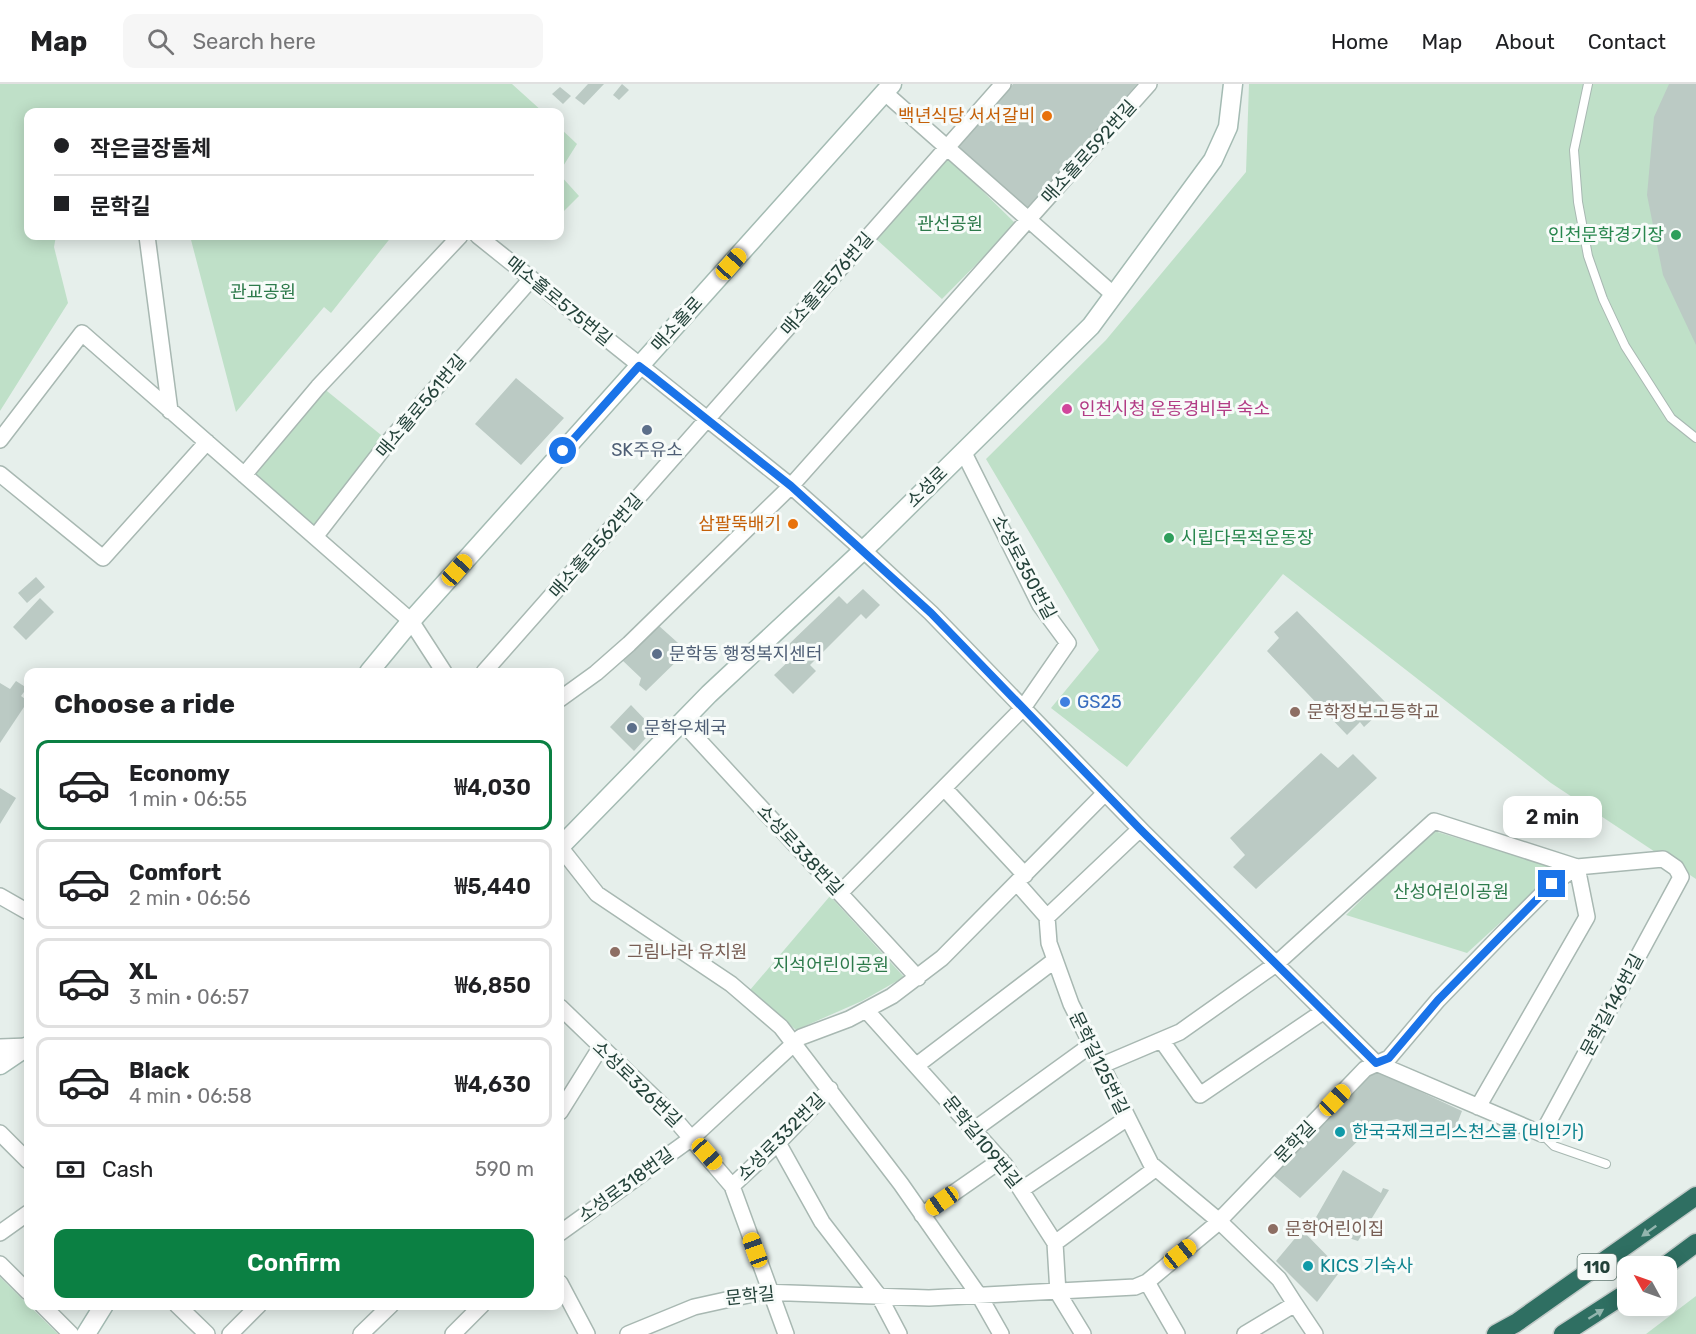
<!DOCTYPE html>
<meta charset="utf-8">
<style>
:root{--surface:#fff;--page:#f6f6f6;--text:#202124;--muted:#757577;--line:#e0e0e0;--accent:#0b8043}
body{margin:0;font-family:Rubik,"Noto Sans KR",sans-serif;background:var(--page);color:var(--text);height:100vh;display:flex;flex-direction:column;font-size:22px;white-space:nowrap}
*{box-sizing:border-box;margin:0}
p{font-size:20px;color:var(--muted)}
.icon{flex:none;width:33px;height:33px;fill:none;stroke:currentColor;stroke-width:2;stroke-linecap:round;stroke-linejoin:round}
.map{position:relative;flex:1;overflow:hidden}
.drawer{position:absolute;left:24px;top:584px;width:540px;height:642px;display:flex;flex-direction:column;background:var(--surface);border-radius:12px;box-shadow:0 3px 15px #0003}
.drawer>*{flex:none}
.banner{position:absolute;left:24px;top:24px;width:540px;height:132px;border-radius:12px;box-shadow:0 3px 15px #0003;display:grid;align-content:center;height:132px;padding:0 30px;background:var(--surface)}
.needle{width:39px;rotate:310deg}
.fabs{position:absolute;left:1617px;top:1172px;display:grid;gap:12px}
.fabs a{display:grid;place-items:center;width:60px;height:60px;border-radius:12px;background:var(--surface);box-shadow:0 3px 15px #0003;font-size:30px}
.end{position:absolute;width:27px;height:27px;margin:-14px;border:8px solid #1a73e8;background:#fff;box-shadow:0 0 0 3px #fff}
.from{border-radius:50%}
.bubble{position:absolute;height:42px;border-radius:12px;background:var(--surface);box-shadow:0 3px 15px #0003;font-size:20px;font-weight:600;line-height:42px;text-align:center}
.car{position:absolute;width:18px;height:36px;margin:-18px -9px;border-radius:8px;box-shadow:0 0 4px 2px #0007;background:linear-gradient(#f5c518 24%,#345 0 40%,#f5c518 0 76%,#345 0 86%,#f5c518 0)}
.banner b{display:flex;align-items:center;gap:21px;height:57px;font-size:22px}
.banner b+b{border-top:2px solid var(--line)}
.banner i{width:15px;height:15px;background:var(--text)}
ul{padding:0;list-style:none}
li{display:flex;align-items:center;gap:18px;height:90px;margin:0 12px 9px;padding:0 18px;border:3px solid var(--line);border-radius:12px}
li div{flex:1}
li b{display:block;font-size:22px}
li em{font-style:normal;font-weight:600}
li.active{border-color:var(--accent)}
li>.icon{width:54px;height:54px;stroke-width:1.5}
h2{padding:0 30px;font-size:27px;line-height:72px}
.pay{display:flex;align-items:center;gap:15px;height:66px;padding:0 30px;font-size:22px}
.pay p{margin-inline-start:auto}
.button{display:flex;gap:12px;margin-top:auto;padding:12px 30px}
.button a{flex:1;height:69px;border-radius:12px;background:var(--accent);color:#fff;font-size:24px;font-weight:600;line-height:69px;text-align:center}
header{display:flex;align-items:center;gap:36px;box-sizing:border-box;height:84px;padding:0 30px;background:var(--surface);border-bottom:2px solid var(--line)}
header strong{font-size:28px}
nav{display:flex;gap:33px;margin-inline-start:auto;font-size:21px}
.search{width:420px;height:54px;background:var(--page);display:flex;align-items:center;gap:15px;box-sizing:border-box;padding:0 21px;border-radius:12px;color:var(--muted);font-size:22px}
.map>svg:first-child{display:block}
</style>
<header>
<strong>Map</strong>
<div class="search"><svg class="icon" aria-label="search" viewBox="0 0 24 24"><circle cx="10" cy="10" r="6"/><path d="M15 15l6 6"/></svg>Search here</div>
<nav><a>Home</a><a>Map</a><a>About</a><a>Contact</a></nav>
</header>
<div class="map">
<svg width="1696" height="1250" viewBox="0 0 1696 1250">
<rect width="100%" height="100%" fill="#e6efeb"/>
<!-- green -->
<path fill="#bfe0c8" d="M0 0H512L543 28H28V152H56L54 163 68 219 0 327Z
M1249 0H1696V795L1551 699 1283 490 1127 683 1051 624 1099 566 986 375 1106 256 1246 88Z
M560 44 577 60 560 87Z
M948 73 1016 140 942 215 875 154Z
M560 91 579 112 560 131Z
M190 152H392L331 229 324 223 236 328Z
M322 303 386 355 314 446 252 391Z
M1431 746 1559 785 1467 869 1346 831Z
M830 812 904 893 862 917 796 946 750 906Z
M0 1193 58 1250H0Z
M1696 1212V1250H1646Z"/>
<!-- building -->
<path fill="#bbcac4" d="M588 0H604L584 21 575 14Z
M622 0 629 6 619 16 613 11Z
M1013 0H1137L1027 125 957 64Z
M1669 0H1696V261L1663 191 1647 111 1654 33Z
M560 3 571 12 563 20 552 10Z
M516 294 564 334 521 381 475 340Z
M36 493 45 503 27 519 18 509Z
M863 505 880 521 866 535 861 530 810 581 816 587 793 610 774 591 794 572 786 563 839 512 847 520Z
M40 514 54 528 26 556 13 543Z
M1297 527 1388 621 1364 643 1360 638 1347 651 1267 567 1279 554 1274 548Z
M658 541 687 567 646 607 639 601 641 594 622 576Z
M16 597 27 604 21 612 28 617 0 659V599L10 605Z
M631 621 654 645 634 667 610 643Z
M1321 669 1338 684 1353 670 1377 694 1256 805 1233 783 1245 771 1230 754Z
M0 704 16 714 0 740Z
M1374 986 1462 1027 1452 1053 1397 1035 1376 1039 1300 1114 1273 1091Z
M1343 1086 1381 1109 1383 1104 1389 1106 1358 1157 1311 1142Z
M1302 1146 1341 1186 1317 1218 1276 1177Z"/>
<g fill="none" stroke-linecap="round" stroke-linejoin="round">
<!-- lane casing -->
<g stroke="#a8b8b2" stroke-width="10">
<path id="lane" d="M1588 0 1574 66 1578 118 1588 172 1603 215 1625 262 1671 334 1696 354
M1542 1050 1554 1062 1606 1080"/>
</g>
<!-- street casing -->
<g stroke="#a8b8b2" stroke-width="18">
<path id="street" d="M884 8 1114 211
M147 152 170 327
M478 152 791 402 863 466 931 529 1143 748 1376 979 1542 1050 1681 793 1676 784 1663 775 1577 783 1552 800 1502 850 1438 916 1389 974 1365 985 1214 1142 1147 1198 1135 1203 929 1214 762 1208 694 1223 628 1250
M0 356 82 249 411 537 444 588
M0 390 103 474 207 358
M244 391 318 303 460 152
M315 453 390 356 531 195
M484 588 1003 0
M560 615 596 589 629 560 791 402 1149 0
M682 638 918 894
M944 704 1025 791
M560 763 597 810 731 900 781 943 901 1100 980 1213 1001 1250
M1017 799 1047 833 1049 859 1071 920 1151 1080 1219 1137 1279 1195 1295 1220 1245 1250
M840 809 1023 624 1068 559 1040 521 963 367
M0 812 28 828
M1047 833 1140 745
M560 923 666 1025 732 1102 786 1250
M866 926 1005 1081 1055 1159 1058 1209 1083 1250
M1162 957 1200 1011 1324 927
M0 963 28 962
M917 981 1055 876
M1100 982 1180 948 1276 880 1434 737 1577 783
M1478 1023 1587 833 1577 783
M560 1028 600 964
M975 1045 1091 961
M0 1049 28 1077
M778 1059 822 1138 879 1212 899 1250
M732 1102 778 1059 830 1005
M1021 1106 1126 1035
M922 1131 1001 1076
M0 1149 28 1129
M560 1149 692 1054 801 953 849 935 892 912 942 874 1105 709
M1055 1159 1155 1085
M0 1180 28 1208
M1147 1198 1177 1250
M560 1199 587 1250
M1295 1220 1315 1250
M42 1221 71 1250
M177 1221 207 1250
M230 1250 259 1221
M361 1250 391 1221
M453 1250 482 1221"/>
</g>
<!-- secondary casing -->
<g stroke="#a4bbb3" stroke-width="21">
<path id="secondary" d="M369 588 411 537 892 0
M560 763 709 610 873 457 1091 242 1213 76 1228 43 1233 0
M0 981 28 962
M86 1250 104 1221"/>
</g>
<!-- highway casing -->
<g stroke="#c2cac8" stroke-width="21">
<path id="highway" d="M1665 1182 1696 1159
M1496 1250 1516 1239 1696 1112
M1563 1250 1628 1208"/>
</g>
<!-- lane -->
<use href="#lane" stroke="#fff" stroke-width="8"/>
<!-- street -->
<use href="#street" stroke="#fff" stroke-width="15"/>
<!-- secondary -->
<use href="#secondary" stroke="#fff" stroke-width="18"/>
<!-- highway -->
<use href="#highway" stroke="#2f6f62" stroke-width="18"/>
</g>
<!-- one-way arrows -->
<defs><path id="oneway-solid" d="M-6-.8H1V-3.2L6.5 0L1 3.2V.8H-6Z" transform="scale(1.5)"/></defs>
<g fill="#93b5ae">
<use href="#oneway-solid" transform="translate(1649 1147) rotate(144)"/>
<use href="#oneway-solid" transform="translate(1596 1230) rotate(-32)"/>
</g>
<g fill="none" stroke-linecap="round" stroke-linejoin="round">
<!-- route -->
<path stroke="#1a73e8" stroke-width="8" d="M563 367 639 282 651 291 791 402 931 529 1140 745 1376 979 1389 974 1438 916 1552 800"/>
</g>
<!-- markers -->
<g fill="#e8710a" stroke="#f7fbf9" stroke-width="2">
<circle cx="1047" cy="32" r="6"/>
<circle cx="793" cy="440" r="6"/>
</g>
<g fill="#2e9e5b" stroke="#f7fbf9" stroke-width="2">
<circle cx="1676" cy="151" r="6"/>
<circle cx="1169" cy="454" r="6"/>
</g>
<circle fill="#d1479c" stroke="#f7fbf9" stroke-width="2" cx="1067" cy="325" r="6"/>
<g fill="#5c6f8a" stroke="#f7fbf9" stroke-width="2">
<circle cx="647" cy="346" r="6"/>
<circle cx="657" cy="570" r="6"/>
<circle cx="632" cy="644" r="6"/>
</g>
<circle fill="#3f7fe0" stroke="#f7fbf9" stroke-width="2" cx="1065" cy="618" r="6"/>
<g fill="#8d6e63" stroke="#f7fbf9" stroke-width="2">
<circle cx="1295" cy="628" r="6"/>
<circle cx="615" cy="868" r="6"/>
<circle cx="1273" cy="1145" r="6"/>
</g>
<g fill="#0f9aa8" stroke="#f7fbf9" stroke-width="2">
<circle cx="1340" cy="1048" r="6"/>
<circle cx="1308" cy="1182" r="6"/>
</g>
<g text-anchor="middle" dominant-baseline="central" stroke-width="6" stroke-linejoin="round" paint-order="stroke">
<!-- shield labels -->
<rect fill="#f7fbf9" stroke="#637a73" stroke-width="1.5" x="1577.5" y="1170" width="39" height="26" rx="4.5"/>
<g font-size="16" font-weight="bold" fill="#24423a">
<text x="1597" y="1183">110</text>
</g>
<!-- food labels -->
<g font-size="18" fill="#c56008" stroke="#f7fbf9" text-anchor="end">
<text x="1035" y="32">백년식당 서서갈비</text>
<text x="781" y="440">삼팔뚝배기</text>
</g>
<!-- street labels -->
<g font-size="18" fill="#24423a" stroke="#f7fbf9">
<text transform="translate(1089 68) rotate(-48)">매소홀로592번길</text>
<text transform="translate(827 200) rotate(-49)">매소홀로576번길</text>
<text transform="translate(559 217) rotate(39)">매소홀로575번길</text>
<text transform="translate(677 240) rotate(-48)">매소홀로</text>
<text transform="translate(421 322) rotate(-50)">매소홀로561번길</text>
<text transform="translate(927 403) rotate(-45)">소성로</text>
<text transform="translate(596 462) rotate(-49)">매소홀로562번길</text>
<text transform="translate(1024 483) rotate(62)">소성로350번길</text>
<text transform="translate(800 766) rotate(47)">소성로338번길</text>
<text transform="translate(1612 921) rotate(-62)">문학길146번길</text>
<text transform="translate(1099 979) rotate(64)">문학길125번길</text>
<text transform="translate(637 1000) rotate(44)">소성로326번길</text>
<text transform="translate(781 1053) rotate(-45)">소성로332번길</text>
<text transform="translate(982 1058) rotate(51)">문학길109번길</text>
<text transform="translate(1295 1058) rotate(-46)">문학길</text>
<text transform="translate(626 1101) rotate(-36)">소성로318번길</text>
<text transform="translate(750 1212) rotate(-6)">문학길</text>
</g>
<!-- park labels -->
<g font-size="18" fill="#2d7a4b" stroke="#f7fbf9">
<text x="950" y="140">관선공원</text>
<text x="263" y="208">관교공원</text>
<text x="1451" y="808">산성어린이공원</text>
<text x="831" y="881">지석어린이공원</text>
</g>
<!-- leisure labels -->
<g font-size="18" fill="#27864d" stroke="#f7fbf9" text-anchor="end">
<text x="1664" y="151">인천문학경기장</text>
<text x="1181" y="454" text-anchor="start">시립다목적운동장</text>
</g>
<!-- hotel labels -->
<g font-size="18" fill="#b23c85" stroke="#f7fbf9" text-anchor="start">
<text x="1079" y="325">인천시청 운동경비부 숙소</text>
</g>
<!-- service labels -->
<g font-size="18" fill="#4e5e75" stroke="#f7fbf9" text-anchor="start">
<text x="647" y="366" text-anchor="middle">SK주유소</text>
<text x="669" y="570">문학동 행정복지센터</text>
<text x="644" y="644">문학우체국</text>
</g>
<!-- shop labels -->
<g font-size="18" fill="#366cbe" stroke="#f7fbf9" text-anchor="start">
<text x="1077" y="618">GS25</text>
</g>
<!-- education labels -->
<g font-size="18" fill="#785e54" stroke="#f7fbf9" text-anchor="start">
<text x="1307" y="628">문학정보고등학교</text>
<text x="627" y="868">그림나라 유치원</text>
<text x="1285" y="1145">문학어린이집</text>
</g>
<!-- culture labels -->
<g font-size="18" fill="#0d838f" stroke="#f7fbf9" text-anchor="start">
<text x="1352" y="1048">한국국제크리스천스쿨 (비인가)</text>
<text x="1320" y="1182">KICS 기숙사</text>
</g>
</g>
</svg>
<div class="fabs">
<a><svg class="needle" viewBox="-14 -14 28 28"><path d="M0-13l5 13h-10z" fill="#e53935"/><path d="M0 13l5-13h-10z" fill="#757577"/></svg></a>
</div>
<i class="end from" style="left:563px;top:367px"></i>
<i class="end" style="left:1552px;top:800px"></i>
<div class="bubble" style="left:1503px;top:712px;width:99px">2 min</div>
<i class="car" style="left:731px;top:180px;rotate:42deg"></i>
<i class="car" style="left:457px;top:486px;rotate:42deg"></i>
<i class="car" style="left:1335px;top:1016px;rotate:44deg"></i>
<i class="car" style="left:707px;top:1070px;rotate:138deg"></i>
<i class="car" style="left:942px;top:1117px;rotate:235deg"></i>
<i class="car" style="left:755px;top:1166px;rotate:340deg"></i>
<i class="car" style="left:1180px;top:1170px;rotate:51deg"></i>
<div class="banner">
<b><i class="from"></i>작은글장돌체</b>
<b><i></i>문학길</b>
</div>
<section class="drawer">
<h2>Choose a ride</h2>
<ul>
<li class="active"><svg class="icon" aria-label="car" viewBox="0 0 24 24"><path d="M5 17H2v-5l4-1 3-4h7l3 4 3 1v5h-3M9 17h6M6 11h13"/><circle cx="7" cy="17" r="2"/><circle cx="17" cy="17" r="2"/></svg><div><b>Economy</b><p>1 min · 06:55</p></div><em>₩4,030</em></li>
<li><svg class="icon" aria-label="car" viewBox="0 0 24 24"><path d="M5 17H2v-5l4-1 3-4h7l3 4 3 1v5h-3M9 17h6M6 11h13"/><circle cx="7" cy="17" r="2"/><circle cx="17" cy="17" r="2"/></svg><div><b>Comfort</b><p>2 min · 06:56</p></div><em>₩5,440</em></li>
<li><svg class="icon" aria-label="car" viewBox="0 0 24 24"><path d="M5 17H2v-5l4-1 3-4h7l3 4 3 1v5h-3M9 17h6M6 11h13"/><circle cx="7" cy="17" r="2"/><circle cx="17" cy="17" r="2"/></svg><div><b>XL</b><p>3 min · 06:57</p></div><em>₩6,850</em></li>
<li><svg class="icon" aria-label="car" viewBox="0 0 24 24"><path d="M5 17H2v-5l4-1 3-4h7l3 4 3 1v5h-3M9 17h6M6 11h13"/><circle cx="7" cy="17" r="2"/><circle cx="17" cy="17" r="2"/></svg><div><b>Black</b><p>4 min · 06:58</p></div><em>₩4,630</em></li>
</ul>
<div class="pay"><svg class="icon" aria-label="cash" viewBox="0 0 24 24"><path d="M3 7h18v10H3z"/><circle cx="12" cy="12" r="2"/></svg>Cash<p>590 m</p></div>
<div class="button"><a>Confirm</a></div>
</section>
</div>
